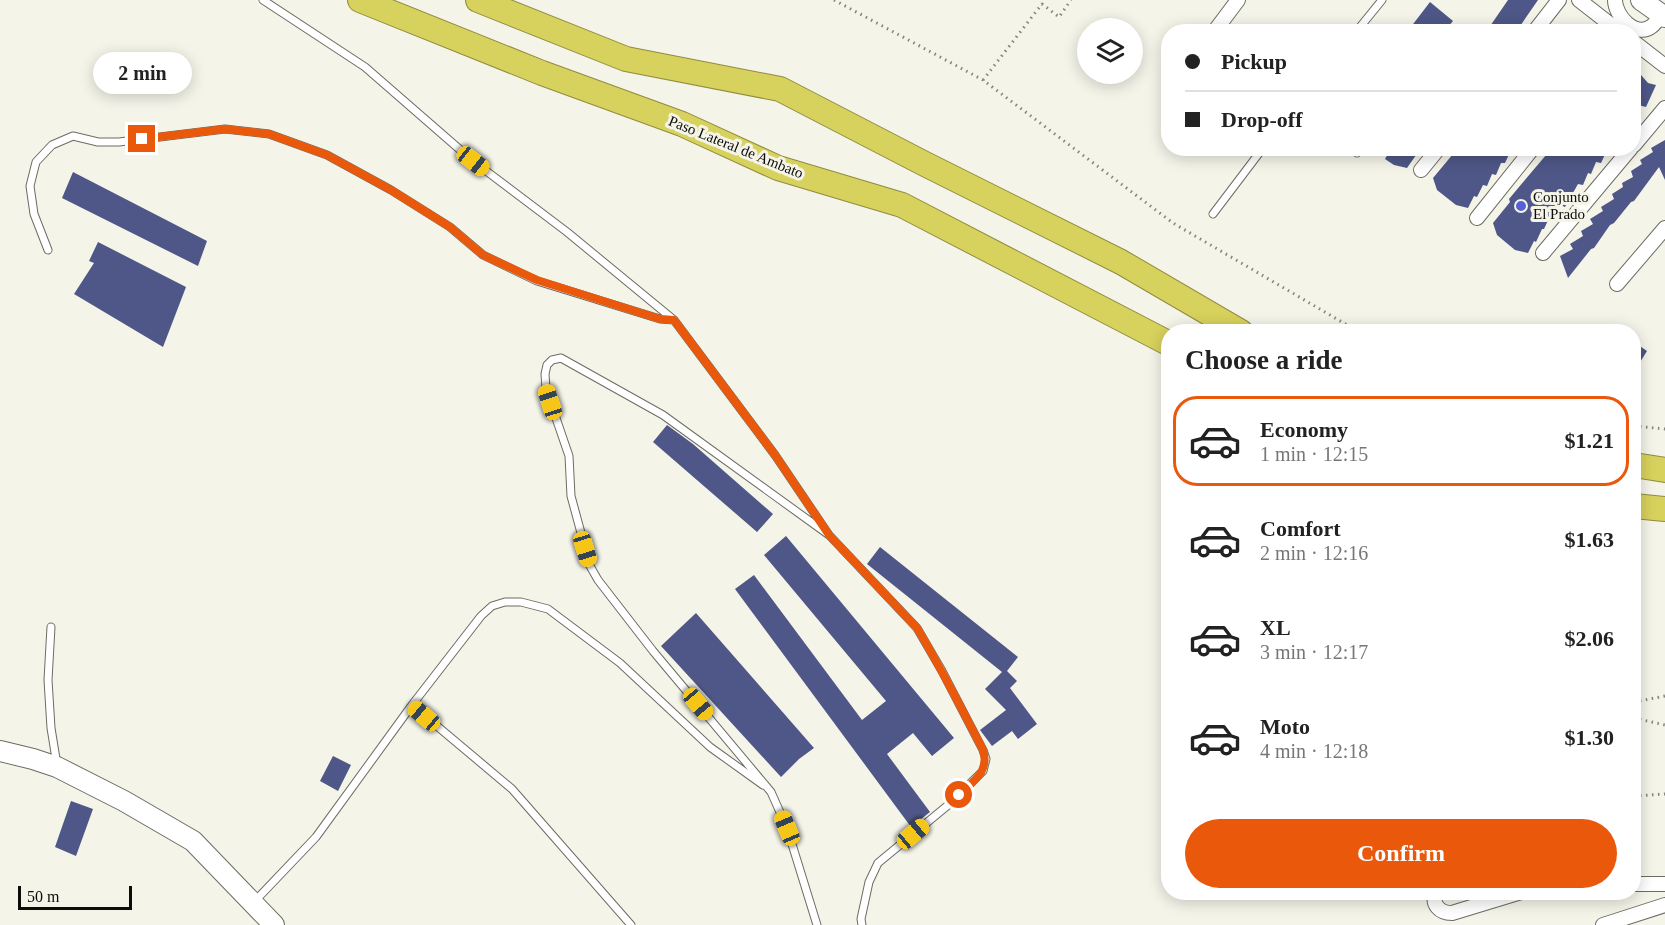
<!DOCTYPE html>
<meta charset="utf-8">
<style>
:root{--surface:#fff;--page:#f6f6f6;--text:#222;--muted:#767676;--line:#e0e0e0;--accent:#ea580c}
body{margin:0;font-family:Georgia,serif;background:var(--page);color:var(--text);height:100vh;display:flex;flex-direction:column;font-size:22px;white-space:nowrap}
*{box-sizing:border-box;margin:0}
p{font-size:20px;color:var(--muted)}
.icon{flex:none;width:33px;height:33px;fill:none;stroke:currentColor;stroke-width:2;stroke-linecap:round;stroke-linejoin:round}
.map{position:relative;flex:1;overflow:hidden}
.sheet{position:absolute;left:1161px;top:324px;width:480px;height:576px;display:flex;flex-direction:column;background:var(--surface);border-radius:24px;box-shadow:0 3px 15px #0003}
.sheet>*{flex:none}
.guide{position:absolute;left:1161px;top:24px;width:480px;height:132px;border-radius:24px;box-shadow:0 3px 15px #0003;display:grid;align-content:center;height:132px;padding:0 24px;background:var(--surface)}
.fabs{position:absolute;left:1077px;top:18px;display:grid;gap:12px}
.fabs a{display:grid;place-items:center;width:66px;height:66px;border-radius:50%;background:var(--surface);box-shadow:0 3px 15px #0003;font-size:30px}
.scale{position:absolute;left:18px;bottom:15px;width:114px;box-sizing:border-box;padding-left:6px;border:3px solid #0c0c08;border-top:0;font-size:16px;line-height:21px;white-space:nowrap;color:#0c0c08;-webkit-text-stroke:4px #f4f4e9;paint-order:stroke}
.end{position:absolute;width:27px;height:27px;margin:-14px;border:8px solid #ea580c;background:#fff;box-shadow:0 0 0 3px #fff}
.from{border-radius:50%}
.bubble{position:absolute;height:42px;border-radius:21px;background:var(--surface);box-shadow:0 3px 15px #0003;font-size:20px;font-weight:700;line-height:42px;text-align:center}
.car{position:absolute;width:18px;height:36px;margin:-18px -9px;border-radius:8px;box-shadow:0 0 4px 2px #0007;background:linear-gradient(#f5c518 24%,#345 0 40%,#f5c518 0 76%,#345 0 86%,#f5c518 0)}
.guide b{display:flex;align-items:center;gap:21px;height:57px;font-size:22px}
.guide b+b{border-top:2px solid var(--line)}
.guide i{width:15px;height:15px;background:var(--text)}
ul{padding:0;list-style:none}
li{display:flex;align-items:center;gap:18px;height:90px;margin:0 12px 9px;padding:0 12px;border:3px solid transparent;border-radius:24px}
li div{flex:1}
li b{display:block;font-size:22px}
li em{font-style:normal;font-weight:700}
li.on{border-color:var(--accent)}
li>.icon{width:54px;height:54px;stroke-width:1.5}
h2{padding:0 24px;font-size:27px;line-height:72px}
.cta{display:flex;gap:12px;margin-top:auto;padding:12px 24px}
.cta a{flex:1;height:69px;border-radius:36px;background:var(--accent);color:#fff;font-size:24px;font-weight:700;line-height:69px;text-align:center}
.map>svg:first-child{display:block}
</style>
<div class="map">
<svg width="1665" height="925" viewBox="0 0 1665 925">
<rect width="100%" height="100%" fill="#f4f4e9"/>
<!-- building -->
<path fill="#4e5787" d="M1508 0H1538L1516 32H1486Z
M1430 2 1453 21 1444 32H1407Z
M1634 67 1648 83 1656 85 1646 107 1634 104Z
M1665 140V180L1659 167 1634 201 1631 202 1614 223 1610 225 1594 248 1591 249 1568 278 1560 256 1573 249 1570 244 1583 236 1581 231 1593 224 1590 219 1603 211 1601 207 1614 199 1612 194 1623 187 1622 183 1633 177 1631 171 1642 164 1640 160 1653 152 1651 148Z
M1391 148H1421L1407 168 1394 165 1385 159Z
M1458 148H1512L1505 163H1501L1496 175 1492 174 1487 186 1483 185 1477 197 1474 196 1468 208 1456 205 1437 190 1433 178Z
M1552 148H1608L1601 163 1596 162 1591 174 1588 173 1583 185 1578 184 1565 207 1560 205 1554 217 1550 216 1544 229H1542L1536 242 1534 241 1528 253 1515 250 1497 235 1493 223 1510 202 1509 199 1519 187Z
M73 172 207 241 198 266 62 198Z
M98 242 186 287 163 347 74 294 94 263 89 261Z
M1634 342 1647 351 1634 372Z
M667 425 693 444 773 514 757 532 653 442Z
M786 536 954 738 932 756 913 733 887 754 930 812 911 827 735 589 754 575 862 720 886 701 764 555Z
M880 547 1018 657 1007 671 1017 681 1010 688 1037 724 1018 739 1012 731 992 746 980 730 1006 710 985 689 1002 672 867 564Z
M696 613 814 748 799 759 781 777 661 646Z
M333 756 351 765 338 791 320 781Z
M71 801 93 809 76 856 55 847Z"/>
<g fill="none" stroke-linecap="round" stroke-linejoin="round">
<!-- lane casing -->
<g stroke="#6c6c63" stroke-width="9">
<path id="lane" d="M263 0 365 67 473 161 567 232 674 320 775 455 829 535 663 415 561 358 552 360 547 365 545 374 546 389 569 456 571 496 590 566 598 580 653 651 771 792 787 828 817 925
M1356 32 1382 0
M1352 148 1357 153
M1213 214 1263 148
M48 250 34 214 30 186 36 162 52 145 73 136 98 142H119L225 129 269 134 327 155 391 190 450 227 483 255 537 281 660 319 674 320
M829 535 917 628 942 671 983 750 986 759 983 771 947 806 878 863 869 882 861 919 862 925
M51 627 48 680 51 728 57 765
M412 705 512 789 631 925
M255 901 316 837 412 705 481 616 492 606 505 602H521L548 609 620 663 710 747 763 785"/>
</g>
<!-- street casing -->
<g stroke="#6c6c63" stroke-width="16">
<path id="street" d="M1579 0 1620 32
M1615 0C1615 16 1636 39 1652 26 1656 23 1659 17 1661 14
M1214 32 1238 0
M1534 32 1559 0
M1634 42 1665 66
M1634 145 1665 108
M1421 170 1439 148
M1477 218 1533 148
M1543 253 1631 148
M1617 284 1665 228
M1634 884H1665
M1436 892C1431 905 1440 913 1452 913L1521 892
M1603 925 1665 905"/>
</g>
<!-- secondary casing -->
<g stroke="#6c6c63" stroke-width="22">
<path id="secondary" d="M1641 0 1665 17
M0 751 33 759 57 767 124 801 193 841 274 925"/>
</g>
<!-- highway casing -->
<g stroke="#908c3f" stroke-width="26">
<path id="highway" d="M360 0 542 73 682 124 778 168 902 205 1168 343
M478 0 626 59 780 89 923 163 1121 262 1241 332
M1634 465 1665 470
M1634 506 1665 509"/>
</g>
<!-- path -->
<path stroke="#84847c" stroke-width="3" stroke-dasharray="1.5 4.5" stroke-linecap="butt" d="M834 0 983 80 1173 223 1359 332
M983 80 1042 4 1059 17 1071 0
M1634 426 1665 429
M1634 702 1665 696
M1634 718 1665 725
M1634 796 1665 794"/>
<!-- lane -->
<use href="#lane" stroke="#fff" stroke-width="7"/>
<!-- street -->
<use href="#street" stroke="#fff" stroke-width="14"/>
<!-- secondary -->
<use href="#secondary" stroke="#fff" stroke-width="20"/>
<!-- highway -->
<use href="#highway" stroke="#d7d15d" stroke-width="24"/>
</g>
<g fill="none" stroke-linecap="round" stroke-linejoin="round">
<!-- route -->
<path stroke="#ea580c" stroke-width="8" d="M142 139 225 129 269 134 327 155 391 190 450 227 483 255 537 280 660 319 674 320 775 455 829 535 917 628C941 668 962 709 983 750 990 772 973 781 959 795"/>
</g>
<!-- markers -->
<circle fill="#5860d7" stroke="#f4f4e9" stroke-width="2" cx="1521" cy="206" r="6"/>
<g text-anchor="middle" dominant-baseline="central" stroke-width="6" stroke-linejoin="round" paint-order="stroke">
<!-- street labels -->
<g font-size="15" fill="#0c0c08" stroke="#f4f4e9">
<text transform="translate(736 147) rotate(22)">Paso Lateral de Ambato</text>
</g>
<!-- poi labels -->
<g font-size="15" fill="#0c0c08" stroke="#f4f4e9" text-anchor="start">
<text x="1533" y="197">Conjunto<tspan x="1533" dy="17">El Prado</tspan></text>
</g>
</g>
</svg>
<div class="fabs">
<a><svg class="icon" aria-label="layers" viewBox="0 0 24 24"><path d="M12 4l9 5-9 5-9-5zM3 14l9 5 9-5"/></svg></a>
</div>
<div class="scale">50 m</div>
<i class="end from" style="left:959px;top:795px"></i>
<i class="end" style="left:142px;top:139px"></i>
<div class="bubble" style="left:93px;top:52px;width:99px">2 min</div>
<i class="car" style="left:473px;top:161px;rotate:128deg"></i>
<i class="car" style="left:550px;top:402px;rotate:342deg"></i>
<i class="car" style="left:585px;top:549px;rotate:163deg"></i>
<i class="car" style="left:698px;top:704px;rotate:140deg"></i>
<i class="car" style="left:424px;top:716px;rotate:310deg"></i>
<i class="car" style="left:787px;top:828px;rotate:337deg"></i>
<i class="car" style="left:913px;top:834px;rotate:50deg"></i>
<div class="guide">
<b><i class="from"></i>Pickup</b>
<b><i></i>Drop-off</b>
</div>
<section class="sheet">
<h2>Choose a ride</h2>
<ul>
<li class="on"><svg class="icon" aria-label="car" viewBox="0 0 24 24"><path d="M5 17H2v-5l4-1 3-4h7l3 4 3 1v5h-3M9 17h6M6 11h13"/><circle cx="7" cy="17" r="2"/><circle cx="17" cy="17" r="2"/></svg><div><b>Economy</b><p>1 min · 12:15</p></div><em>$1.21</em></li>
<li><svg class="icon" aria-label="car" viewBox="0 0 24 24"><path d="M5 17H2v-5l4-1 3-4h7l3 4 3 1v5h-3M9 17h6M6 11h13"/><circle cx="7" cy="17" r="2"/><circle cx="17" cy="17" r="2"/></svg><div><b>Comfort</b><p>2 min · 12:16</p></div><em>$1.63</em></li>
<li><svg class="icon" aria-label="car" viewBox="0 0 24 24"><path d="M5 17H2v-5l4-1 3-4h7l3 4 3 1v5h-3M9 17h6M6 11h13"/><circle cx="7" cy="17" r="2"/><circle cx="17" cy="17" r="2"/></svg><div><b>XL</b><p>3 min · 12:17</p></div><em>$2.06</em></li>
<li><svg class="icon" aria-label="car" viewBox="0 0 24 24"><path d="M5 17H2v-5l4-1 3-4h7l3 4 3 1v5h-3M9 17h6M6 11h13"/><circle cx="7" cy="17" r="2"/><circle cx="17" cy="17" r="2"/></svg><div><b>Moto</b><p>4 min · 12:18</p></div><em>$1.30</em></li>
</ul>
<div class="cta"><a>Confirm</a></div>
</section>
</div>
